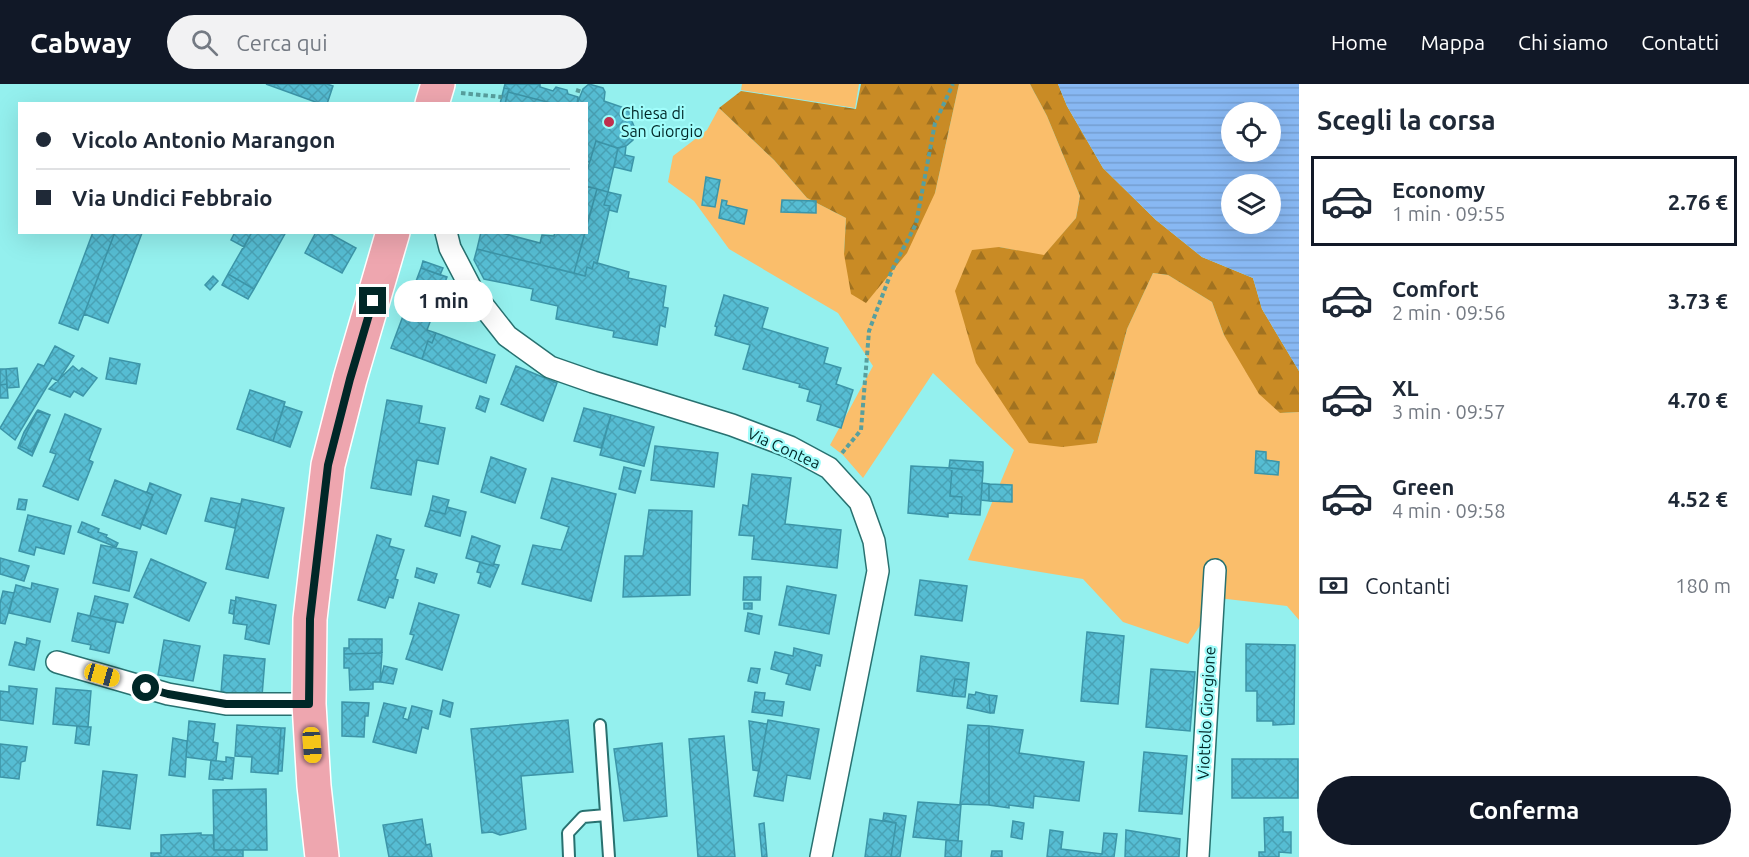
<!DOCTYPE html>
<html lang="it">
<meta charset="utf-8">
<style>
:root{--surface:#fff;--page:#f2f2f3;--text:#1f2937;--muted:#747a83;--line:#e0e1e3;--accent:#111827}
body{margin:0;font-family:Ubuntu,sans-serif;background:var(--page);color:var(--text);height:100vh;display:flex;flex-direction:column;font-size:22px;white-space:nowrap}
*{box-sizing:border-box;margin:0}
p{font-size:20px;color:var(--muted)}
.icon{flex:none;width:33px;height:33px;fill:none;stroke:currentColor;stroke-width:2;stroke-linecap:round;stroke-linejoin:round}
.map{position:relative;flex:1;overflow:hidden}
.panel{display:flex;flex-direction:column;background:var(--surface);width:450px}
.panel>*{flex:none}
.top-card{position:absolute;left:18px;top:18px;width:570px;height:132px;border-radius:0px;box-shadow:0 6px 24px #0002;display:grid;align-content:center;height:132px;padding:0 18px;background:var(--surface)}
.buttons{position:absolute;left:1221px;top:18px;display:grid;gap:12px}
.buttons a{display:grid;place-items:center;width:60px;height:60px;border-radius:50%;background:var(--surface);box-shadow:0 6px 24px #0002;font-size:30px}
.end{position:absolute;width:27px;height:27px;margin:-14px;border:8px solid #002727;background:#fff;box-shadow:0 0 0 3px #fff}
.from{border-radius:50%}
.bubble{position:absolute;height:42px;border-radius:21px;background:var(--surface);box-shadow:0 6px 24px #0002;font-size:20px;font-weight:700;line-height:42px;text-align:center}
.car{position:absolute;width:18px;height:36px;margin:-18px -9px;border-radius:8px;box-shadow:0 0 4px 2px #0007;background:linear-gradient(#f5c518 24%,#345 0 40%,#f5c518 0 76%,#345 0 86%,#f5c518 0)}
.top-card b{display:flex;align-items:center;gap:21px;height:57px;font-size:22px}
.top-card b+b{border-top:2px solid var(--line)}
.top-card i{width:15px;height:15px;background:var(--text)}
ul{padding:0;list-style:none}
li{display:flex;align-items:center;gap:18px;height:90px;margin:0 12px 9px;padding:0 6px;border:3px solid transparent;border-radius:0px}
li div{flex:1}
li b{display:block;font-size:22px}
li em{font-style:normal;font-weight:700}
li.active{border-color:var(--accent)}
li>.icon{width:54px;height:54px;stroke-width:1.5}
h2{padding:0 18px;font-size:27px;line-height:72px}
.pay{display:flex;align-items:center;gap:15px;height:66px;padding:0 18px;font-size:22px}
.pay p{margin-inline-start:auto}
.cta{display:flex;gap:12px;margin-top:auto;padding:12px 18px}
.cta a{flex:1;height:69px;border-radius:36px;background:var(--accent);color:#fff;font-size:24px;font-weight:700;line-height:69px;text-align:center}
header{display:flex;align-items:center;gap:36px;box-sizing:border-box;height:84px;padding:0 30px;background:var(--accent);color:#fff}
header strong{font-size:28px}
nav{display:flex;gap:33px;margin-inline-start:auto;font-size:21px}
.search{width:420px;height:54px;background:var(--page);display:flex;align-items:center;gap:15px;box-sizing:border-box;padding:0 21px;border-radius:33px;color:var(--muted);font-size:22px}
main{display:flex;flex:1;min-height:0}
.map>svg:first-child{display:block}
</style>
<header>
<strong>Cabway</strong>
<div class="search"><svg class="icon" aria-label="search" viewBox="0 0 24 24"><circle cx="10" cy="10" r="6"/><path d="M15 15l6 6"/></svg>Cerca qui</div>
<nav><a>Home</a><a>Mappa</a><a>Chi siamo</a><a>Contatti</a></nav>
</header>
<main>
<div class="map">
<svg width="1299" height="773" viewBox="0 0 1299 773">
<defs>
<pattern id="forest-firs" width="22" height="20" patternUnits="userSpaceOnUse" patternTransform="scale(1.5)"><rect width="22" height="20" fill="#c98b25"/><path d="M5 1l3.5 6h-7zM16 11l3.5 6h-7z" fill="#a17220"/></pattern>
<pattern id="water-rules" width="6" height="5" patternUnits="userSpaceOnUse" patternTransform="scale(1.5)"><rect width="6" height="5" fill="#88b8f3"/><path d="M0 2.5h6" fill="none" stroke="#749ed0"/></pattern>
<pattern id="building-cross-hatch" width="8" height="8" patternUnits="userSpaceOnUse" patternTransform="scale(1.5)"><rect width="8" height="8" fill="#56bdd3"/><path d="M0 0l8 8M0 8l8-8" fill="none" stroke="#49a2b5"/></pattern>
</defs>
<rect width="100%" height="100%" fill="#94f0ee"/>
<!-- green -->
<path fill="#fabe6b" d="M742 0H859L855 24 741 6Z
M959 0H1030L1047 32 1080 112 1076 134 1044 172 999 163 1097 359 1127 245 1153 189 1168 191 1212 218 1224 251 1280 329 1299 328V536L1287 522 1218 514 1188 560 1123 538 1083 495 968 476 1014 366 933 289 863 394 843 371 830 361 873 282 838 229 729 165 694 117 668 98 673 72 707 46 719 24 774 76 807 114 846 134 844 170 935 109Z"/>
<!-- forest -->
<path fill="url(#forest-firs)" d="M861 0H959L935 109 907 169 866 219 851 210 844 170 846 134 807 114 774 76 719 24 741 7 856 25Z
M1030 0H1058L1067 22 1103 84 1156 136 1202 173 1253 194 1262 225 1299 287V328L1280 329 1259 310 1224 251 1212 218 1168 191 1153 189 1127 245 1097 359 1062 363 1029 359 976 279 955 207 972 166 999 163 1044 171 1076 134 1080 112 1047 32Z"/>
<!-- water -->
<path fill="url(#water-rules)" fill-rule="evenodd" d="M1058 0H1299V287L1262 225 1253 194 1202 173 1156 136 1103 84 1067 22ZM1232 28H1270V68H1232ZM1232 100H1270V140H1232Z"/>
<!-- building -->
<path fill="url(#building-cross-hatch)" stroke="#3c95a8" stroke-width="1.5" d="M266 0H327L333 2 327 20H321Z
M505 0H540V3L553 7 556 3 567 6 568 10 578 13 577 20H555L508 8 509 5 504 4Z
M589 0 603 4 605 8 604 17 633 27 631 35 636 47 633 56 626 62 617 64 596 57 590 77 586 79V20H577L583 5Z
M504 4 509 5 505 20H500Z
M508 8 555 20H505Z
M596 57 618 64 608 108 586 102V90Z
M626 62 625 71 634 73 631 87 614 83 618 64Z
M706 93 720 96 715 123 702 121Z
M586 102 597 105 586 144Z
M597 105 608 108 604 121 610 122 597 180 594 178 592 185 587 183 585 192 574 189Z
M608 108 621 111 617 128 609 126 610 122 604 121Z
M722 116 727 117 726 121 747 126 744 140 719 134Z
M782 116 816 117V129L781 128Z
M93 148H115L78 246 59 239Z
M115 148 142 149 108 239 84 230Z
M235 148H252L244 163 231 156Z
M252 148H286L254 205 228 190Z
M316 148H327L356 164 342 189 305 169Z
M481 148H498L540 159 542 151 554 152 555 148H585L574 189 477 165Z
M477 165 585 192 587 183 592 185 594 178 629 188 628 194 666 202 663 223 668 224 665 243 660 241 657 261 613 253 614 247 556 235 558 222 531 216 533 205 484 195 474 176Z
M423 177 443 184 440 191 421 184Z
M421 184 447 193 427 246 436 249 432 259 428 257 422 275 391 264Z
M228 190 254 205 248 215 222 201Z
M213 192 218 197 210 206 205 201Z
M454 207 456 224 445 225 444 208Z
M441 210 446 212 441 226 435 224Z
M724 211 768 224 762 244 828 264 824 279 841 284 836 300 853 306 841 344 817 336 821 321 807 317 810 306 799 303 800 300 743 285 750 261 715 251 717 243 715 242Z
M436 249 495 271 486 299 422 275 428 257 432 259Z
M55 262 74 272 58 297 52 294 15 356 0 344 38 280 44 282Z
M110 274 140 280 136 300 106 295Z
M73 282 79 287 82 284 97 294 83 312 74 307 70 313 49 305Z
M516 282 557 299 543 337 501 320Z
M17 284 19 303 7 304 6 285Z
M0 285H6L7 300 0 301Z
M7 300 8 314H0V301Z
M250 306 285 318 273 357 237 345Z
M480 312 489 315 485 328 476 324Z
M387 316 422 322 419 339 445 344 438 380 417 376 411 411 371 404Z
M284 322 302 328 290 363 273 357Z
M584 324 611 331 601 364 574 357Z
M38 326 50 331 32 368 20 362Z
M37 327 50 331 32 372 18 364 24 348Z
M65 330 101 345 89 376 93 378 78 416 43 402 56 370 50 368Z
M611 331 654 343 644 382 600 371Z
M655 362 718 369 714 403 651 396Z
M1256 367 1266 368V376L1279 378 1278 391 1255 389Z
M491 373 526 385 515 419 481 408Z
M950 376 983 378V387L949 384Z
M911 382 952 384 950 412 962 413 961 430 948 429V433L908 429Z
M624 383 641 387 635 409 619 405Z
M952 384 983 387 980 431 961 430 962 413 950 412Z
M752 390 791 394 785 440 841 446 837 484 752 475 754 452 739 451 743 421 748 422Z
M552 394 616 410 591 517 522 500 533 461 561 466 569 443 541 434Z
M115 396 153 411 140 445 102 431Z
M150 399 181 411 166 450 141 440 153 411 147 408Z
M982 399 989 400V417L981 416Z
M989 400 1012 401V418L989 417Z
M433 412 449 416 445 430 430 426Z
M211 414 241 420 235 444 205 437Z
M19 415 27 416 25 426 17 425Z
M242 415 284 424 268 494 226 485Z
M447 423 466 428 460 452 425 442 430 426 445 430Z
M649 426 692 427 690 511 623 513 625 472H643Z
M28 431 71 442 64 470 36 463 34 471 19 467Z
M82 438 99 445 98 448 107 451 106 453 118 459 116 463 78 448Z
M377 451 391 455 389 462 404 466 395 495 398 496 393 514 389 513 385 524 358 516Z
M472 452 500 462 493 482 466 474Z
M101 461 137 468 129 507 93 499Z
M0 474 29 482 24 497 0 490Z
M151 475 206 499 189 537 134 513Z
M480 478 493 482 494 480 499 481 490 503 478 499 481 489 477 488Z
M417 484 437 490 434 499 415 493Z
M744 493H761L760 516H743Z
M920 496 967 502 962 537 915 531Z
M32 499 58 505 50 538 9 529 16 501 31 505Z
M787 502 836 511 829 550 779 541Z
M3 507 14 509 5 540 0 539V519Z
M95 512 128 520 123 539 90 532Z
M236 513 276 521 269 560 245 555 247 541 233 539Z
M231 516 236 517 233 530 229 529Z
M419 519 459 531 442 586 406 575 414 551 410 550Z
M744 519H752V525H744Z
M78 529 116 538 109 569 90 565 91 561 72 557Z
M748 529 762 532 759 550 745 547Z
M1087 548 1124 552 1118 620 1081 617Z
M27 554 40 557 34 586 9 581 15 558 26 561Z
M349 555H382V569L344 570V564H349Z
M164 556 200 562 193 597 158 591Z
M1246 560 1295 561 1294 640 1273 641V637H1257V607H1246Z
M794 564 822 571 820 582 816 581 810 606 786 600 789 590 771 585 775 568 793 572Z
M382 569 380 598H373V605L350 606 349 584H344V570Z
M224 571 265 575 262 612 221 609Z
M921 572 969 579 967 596 955 595 952 612 917 607Z
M384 582 397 585 393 600 380 598Z
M751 584 760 585 757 599 748 597Z
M1151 585 1195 588 1190 647 1146 643Z
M955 595 967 596 965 613 952 612Z
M9 602 37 605 33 640 0 636V607L9 608Z
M56 604 91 607 88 643 53 640Z
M755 608 765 609 764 616 784 618 782 632 752 628Z
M976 608 989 611 990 629 967 624 969 610 975 611Z
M989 611 997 612 994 629H990Z
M443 616 453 619 450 633 440 630Z
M342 618 369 619 368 632H365L364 653 342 652Z
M384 619 406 624 403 634 408 636 412 622 432 627 428 645 422 643 416 669 373 658Z
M568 636 573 688 521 692 526 745 500 751 492 748 482 749 471 645Z
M768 636 819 645 810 695 787 691 783 717 754 712Z
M189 637 215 640 213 658 218 659 216 677 186 673Z
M749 637 767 640 759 687 753 686Z
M237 641 281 644 278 690 251 688 252 673 235 672Z
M968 641 989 642V721L960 720Z
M77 642 91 643 89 661 75 659Z
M989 642 1023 646 1019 669 1084 678 1079 717 1034 712 1033 724 1009 721V724L989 721Z
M281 644H285L282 687H278Z
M724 652 735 773H698L689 655Z
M173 654 187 657 185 693 169 691Z
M662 659 667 732 624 737 614 665Z
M0 660 27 663 25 677 21 678 19 695 0 693Z
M1144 668 1187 672 1182 730 1139 727Z
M226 673 234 674 232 695 223 694V696L209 695 211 676 226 678Z
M1232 675H1298V714H1232Z
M103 687 137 691 130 745 97 741Z
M266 705 267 766H214L213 706Z
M918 718 961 721 958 757 913 753Z
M884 729 906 732 900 773H891L896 739 883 736Z
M1283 733V748H1291V769L1279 768V773H1259V768H1265L1264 734Z
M422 735 426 761 430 760 432 773H389L383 741Z
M870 735 896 739 891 773H865Z
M1013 737 1024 739 1022 755 1011 753Z
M764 739 767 773H762L759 740Z
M1050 746 1063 748 1061 765 1102 770 1104 749 1117 750 1114 773H1047Z
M1126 746 1180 755 1179 773H1125Z
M201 749V751H213L214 766H243V773H151V769H161V751Z
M946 756 962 757 961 773H945Z
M992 767H1002V773H991Z"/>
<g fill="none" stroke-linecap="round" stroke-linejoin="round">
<!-- lane casing -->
<g stroke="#287170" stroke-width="14">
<path id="lane" d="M600 641 609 773
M569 773 568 749 583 733 606 731"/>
</g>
<!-- street casing -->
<g stroke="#287170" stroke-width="24">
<path id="street" d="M446 148 450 164 474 210 507 252 550 283 593 298 732 341 790 363 829 384 860 418 874 457 878 487 821 773
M57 578 168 610 226 620H309
M1198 773 1215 486"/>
</g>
<!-- primary casing -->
<g stroke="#fff" stroke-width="36">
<path id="primary" d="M432 20 438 0
M322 773 314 702 309 620 310 535 328 381 350 295 393 148"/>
</g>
<!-- path -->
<path stroke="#589f9e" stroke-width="4" stroke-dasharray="4.5 3" stroke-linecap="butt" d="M576 6 582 8
M461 9 502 13
M842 369 861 346 869 247 892 186 916 140 935 39 953 0"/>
<!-- lane -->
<use href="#lane" stroke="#fff" stroke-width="10"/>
<!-- street -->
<use href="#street" stroke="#fff" stroke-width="21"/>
<!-- primary -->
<use href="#primary" stroke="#eea6af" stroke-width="33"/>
</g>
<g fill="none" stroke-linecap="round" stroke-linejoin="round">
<!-- route -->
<path stroke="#002727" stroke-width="8" d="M146 604 168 610 226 620H309L310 535 328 381 350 295 373 217"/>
</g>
<!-- markers -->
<circle fill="#c1304e" stroke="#a1fdfb" stroke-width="2" cx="609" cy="38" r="6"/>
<g text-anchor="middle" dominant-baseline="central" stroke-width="4.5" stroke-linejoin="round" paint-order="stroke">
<!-- poi labels -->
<g font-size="16" fill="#002727" stroke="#a1fdfb" text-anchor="start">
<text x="621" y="29">Chiesa di<tspan x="621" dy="18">San Giorgio</tspan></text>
</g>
<!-- street labels -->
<g font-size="16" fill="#002727" stroke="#a1fdfb">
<text transform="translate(784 364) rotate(24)">Via Contea</text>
<text transform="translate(1206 629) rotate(-87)">Viottolo Giorgione</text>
</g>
</g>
</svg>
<div class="buttons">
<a><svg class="icon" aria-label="locate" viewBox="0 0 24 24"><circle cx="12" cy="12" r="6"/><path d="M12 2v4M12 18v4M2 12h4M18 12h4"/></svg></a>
<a><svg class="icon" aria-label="layers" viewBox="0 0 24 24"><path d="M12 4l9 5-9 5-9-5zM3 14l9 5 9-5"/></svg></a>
</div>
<i class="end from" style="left:146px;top:604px"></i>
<i class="end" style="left:373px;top:217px"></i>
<div class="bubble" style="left:394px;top:196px;width:99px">1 min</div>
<i class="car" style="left:102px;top:591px;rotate:106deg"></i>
<i class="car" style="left:312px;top:661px;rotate:176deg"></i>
<div class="top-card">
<b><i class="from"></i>Vicolo Antonio Marangon</b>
<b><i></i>Via Undici Febbraio</b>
</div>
</div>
<section class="panel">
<h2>Scegli la corsa</h2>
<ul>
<li class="active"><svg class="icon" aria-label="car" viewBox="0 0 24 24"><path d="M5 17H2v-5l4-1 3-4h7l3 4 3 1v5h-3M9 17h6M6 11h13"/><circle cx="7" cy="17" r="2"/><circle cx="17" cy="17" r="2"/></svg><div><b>Economy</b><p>1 min · 09:55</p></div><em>2.76 €</em></li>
<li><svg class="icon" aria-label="car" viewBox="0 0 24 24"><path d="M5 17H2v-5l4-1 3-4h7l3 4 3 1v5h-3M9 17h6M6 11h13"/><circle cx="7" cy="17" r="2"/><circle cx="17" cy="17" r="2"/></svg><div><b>Comfort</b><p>2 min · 09:56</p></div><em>3.73 €</em></li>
<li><svg class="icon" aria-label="car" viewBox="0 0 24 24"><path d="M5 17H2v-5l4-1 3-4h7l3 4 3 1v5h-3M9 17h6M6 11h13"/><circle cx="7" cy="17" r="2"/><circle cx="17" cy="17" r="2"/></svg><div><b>XL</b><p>3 min · 09:57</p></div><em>4.70 €</em></li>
<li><svg class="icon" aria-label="car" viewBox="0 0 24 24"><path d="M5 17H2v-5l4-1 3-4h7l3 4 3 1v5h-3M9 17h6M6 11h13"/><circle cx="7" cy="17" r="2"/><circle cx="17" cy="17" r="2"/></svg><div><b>Green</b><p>4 min · 09:58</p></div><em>4.52 €</em></li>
</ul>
<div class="pay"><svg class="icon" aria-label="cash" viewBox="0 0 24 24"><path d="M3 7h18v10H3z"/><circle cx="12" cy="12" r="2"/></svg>Contanti<p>180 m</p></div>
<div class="cta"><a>Conferma</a></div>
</section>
</main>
